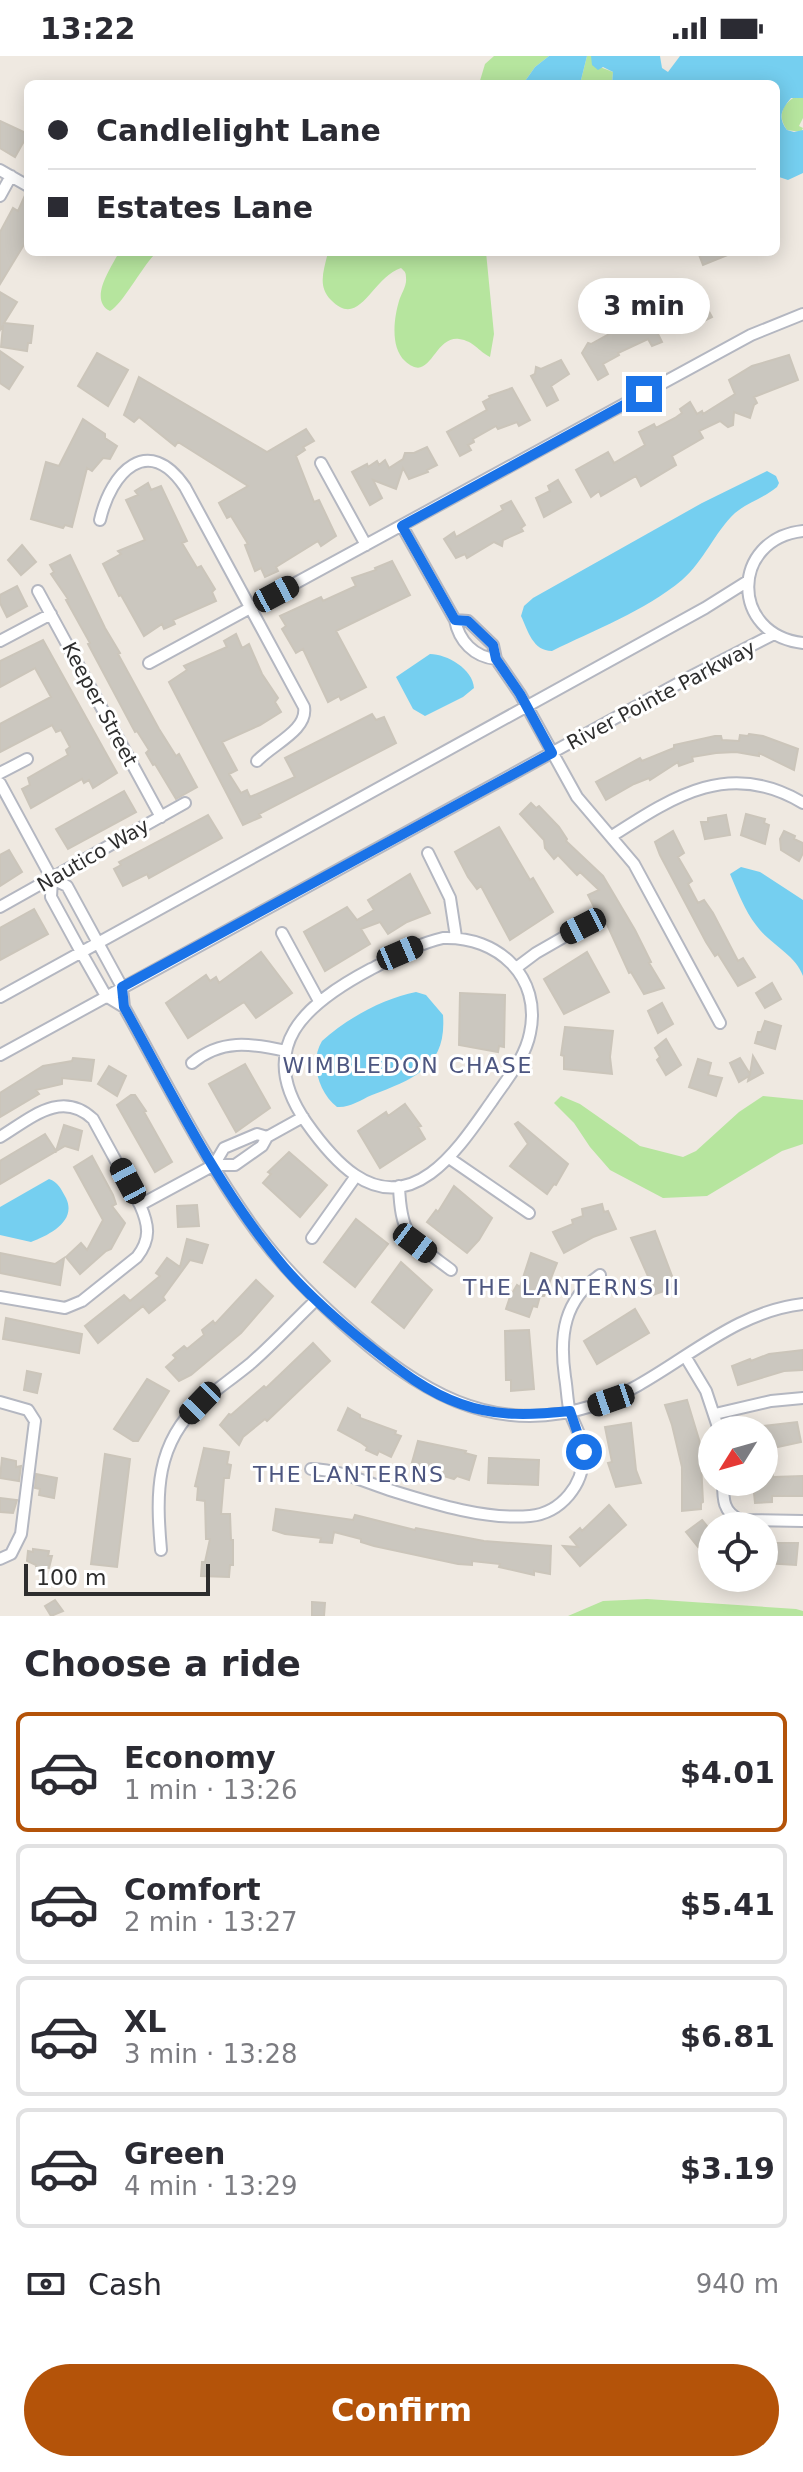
<!DOCTYPE html>
<meta charset="utf-8">
<style>
:root{--surface:#fff;--page:#f7f7f7;--text:#2b2b33;--muted:#7c7c81;--line:#e1e1e2;--accent:#b45309}
body{margin:0;font-family:"DejaVu Sans",sans-serif;background:var(--page);color:var(--text);height:100vh;display:flex;flex-direction:column;font-size:30px;white-space:nowrap}
*{box-sizing:border-box;margin:0}
p{font-size:26px;color:var(--muted)}
.icon{flex:none;width:44px;height:44px;fill:none;stroke:currentColor;stroke-width:2;stroke-linecap:round;stroke-linejoin:round}
.map{position:relative;height:1560px;overflow:hidden}
.drawer{display:flex;flex-direction:column;background:var(--surface);flex:1}
.drawer>*{flex:none}
.top-card{position:absolute;left:24px;top:24px;width:756px;height:176px;border-radius:12px;box-shadow:0 4px 20px #0003;display:grid;align-content:center;height:176px;padding:0 24px;background:var(--surface)}
.needle{width:52px;rotate:233deg}
.tools{position:absolute;left:698px;top:1360px;display:grid;gap:16px}
.tools a{display:grid;place-items:center;width:80px;height:80px;border-radius:50%;background:var(--surface);box-shadow:0 4px 20px #0003;font-size:40px}
.scale{position:absolute;left:24px;bottom:20px;width:186px;box-sizing:border-box;padding-left:8px;border:4px solid #2e2e2e;border-top:0;font-size:22px;line-height:28px;white-space:nowrap;color:#2e2e2e;-webkit-text-stroke:6px #fff;paint-order:stroke}
.end{position:absolute;width:36px;height:36px;margin:-18px;border:10px solid #1a73e8;background:#fff;box-shadow:0 0 0 4px #fff}
.from{border-radius:50%}
.bubble{position:absolute;height:56px;border-radius:28px;background:var(--surface);box-shadow:0 4px 20px #0003;font-size:26px;font-weight:600;line-height:56px;text-align:center}
.car{position:absolute;width:24px;height:48px;margin:-24px -12px;border-radius:10px;box-shadow:0 0 6px 2px #0007;background:linear-gradient(#222 24%,#8ab4d8 0 40%,#222 0 76%,#8ab4d8 0 86%,#222 0)}
.top-card b{display:flex;align-items:center;gap:28px;height:76px;font-size:30px}
.top-card b+b{border-top:2px solid var(--line)}
.top-card i{width:20px;height:20px;background:var(--text)}
ul{padding:0;list-style:none}
li{display:flex;align-items:center;gap:24px;height:120px;margin:0 16px 12px;padding:0 8px;border:4px solid var(--line);border-radius:12px}
li div{flex:1}
li b{display:block;font-size:30px}
li em{font-style:normal;font-weight:600}
li.selected{border-color:var(--accent)}
li>.icon{width:72px;height:72px;stroke-width:1.5}
h2{padding:0 24px;font-size:36px;line-height:96px}
.pay{display:flex;align-items:center;gap:20px;height:88px;padding:0 24px;font-size:30px}
.pay p{margin-inline-start:auto}
.button{display:flex;gap:16px;margin-top:auto;padding:16px 24px}
.button a{flex:1;height:92px;border-radius:48px;background:var(--accent);color:#fff;font-size:32px;font-weight:600;line-height:92px;text-align:center}
.status{display:flex;justify-content:space-between;align-items:center;height:56px;padding:0 40px;background:var(--surface);direction:ltr}
.status svg{height:22px;fill:currentColor}
.map>svg:first-child{display:block}
</style>
<div class="status"><b>13:22</b><svg viewBox="0 0 49 12"><path d="M0 12V9h3v3zM5 12V6h3v6zM10 12V3h3v9zM15 12V0h3v12zM26 1h20v11H26zM47 4h2v5h-2z"/></svg></div>
<div class="map">
<svg width="803" height="1560" viewBox="0 0 803 1560">
<rect width="100%" height="100%" fill="#efe9e1"/>
<!-- green -->
<path fill="#b6e59e" d="M494 0H549L535 11 523 28H479L485 8Z
M587 0H591L600 11 613 16 612 28H580Z
M795 41 803 42V62L799 70 803 72 801 76 787 74C777 61 782 48 795 41Z
M119 196H157C142 210 123 248 110 255 88 244 111 212 119 196Z
M328 196H486L494 278 490 301C478 295 474 285 459 283 433 280 431 329 405 305 390 291 394 262 399 245 401 238 407 230 406 222 406 216 405 216 401 212 371 222 360 274 331 244 317 230 324 214 328 196Z
M561 1040 580 1048 640 1090 683 1101 696 1095 739 1056 763 1040 803 1044V1088L782 1095 707 1140 663 1142 610 1114 590 1091 574 1067 554 1047Z
M647 1543 796 1553 803 1555V1560H568L603 1545Z"/>
<!-- water -->
<path fill="#75cff0" d="M549 0H587L580 28H523L535 11Z
M591 0H660L662 12 668 16 680 0H803V42H791C782 53 777 61 787 74L794 76 803 74V117L788 124 776 120V28H612L613 16 603 11 598 14 592 9Z
M767 415 776 420 779 427 777 431C764 442 748 446 735 457 714 477 704 505 682 524 645 555 594 574 552 595 533 595 528 575 521 560L524 550 533 542 702 447Z
M430 598C447 598 473 613 474 632L463 641 425 660 413 653 396 621Z
M741 811 760 816 803 844V920C795 898 769 888 756 869 745 855 737 834 730 818Z
M416 936 426 939 443 959C447 1011 414 1023 372 1039 360 1044 350 1052 337 1051 319 1037 309 1006 322 985 346 963 384 942 416 936Z
M49 1123C58 1126 61 1133 66 1142 77 1165 50 1179 31 1186L0 1179V1151Z"/>
<!-- building -->
<path fill="#cbc7bf" stroke="#cbc5ba" stroke-width="2" d="M0 65 28 78 15 101 0 92Z
M26 137 28 138V182L0 228V176L13 152 18 155Z
M698 196H735L703 209Z
M697 233 712 261 702 266 699 262 685 273 681 270 677 272 666 250Z
M0 236 17 246 4 267 33 270 31 287H28L27 295 1 291 3 269 0 274Z
M646 254 662 286 652 290 648 283 618 297 619 299 603 308 608 318 598 324 582 297 588 287 591 288 618 273 617 269 623 267 622 265Z
M0 295 23 311 9 333 0 327Z
M97 297 128 314 108 350 78 330Z
M789 299 798 324 754 341 757 347 754 349 750 362 734 356 733 369 728 371 720 365 699 375 703 382 672 400 676 409 641 430 636 420 601 440 599 435 591 441 576 414 608 396 614 407 645 389 639 376 654 368 656 372 675 362 682 357 680 353 690 346 697 358 702 355 703 358 735 338 729 324 752 310Z
M561 304 569 318 551 330 558 344 547 350 531 320 535 318 536 311 541 313Z
M139 321 267 396 306 373 314 385 303 391 305 394 296 400 314 446 319 444 336 480 321 490 318 485 276 511 278 515 265 521 261 512 255 515 245 489 248 488 231 460 227 462 219 447 248 430 178 386 175 390 139 361 134 366 124 359Z
M512 332 530 364 519 370 517 366 498 373 496 370 473 383 474 386 468 389 471 394 460 400 447 376 487 354 483 346 490 342 489 340Z
M83 363 105 378V382L117 390 110 403 103 402 92 415 87 412 72 471 65 469 63 472 31 463 46 406 59 410Z
M427 391 437 409 427 414 428 416 409 423 403 412 396 433 373 424 382 442 370 449 352 416 367 408 368 411 377 405 379 409 385 404 389 412 403 403 405 397H414Z
M558 424 571 446 544 461 536 442 550 435 548 430Z
M148 427 151 434 161 430 187 485 182 487 197 512 201 510 215 533 212 536 216 545 173 564 175 568 164 573 162 568 144 580 121 539 119 540 103 508 121 498 118 495 145 484 126 444 138 439 135 435Z
M511 445 525 469 521 472 523 475 503 484 502 490 494 486 467 502 465 498 456 502 444 483 454 476 456 481 503 454 501 450Z
M22 489 36 506 21 519 8 504Z
M70 499 105 572 120 597 118 598 159 673 176 700 179 698 197 731 176 743 155 708 153 709 146 697 149 694 137 675 135 676 88 588 90 587 66 544 68 543 51 518 54 516 50 509Z
M392 505 410 539 336 575 366 631 341 644 339 640 328 646 303 593 296 597 282 573 286 570 280 560 321 541 323 545 356 530 352 522 376 514 375 512Z
M17 530 27 550 7 561 0 547V539Z
M236 578 242 592 249 588 262 618 278 642 275 646 281 656 260 669 222 686 237 714 229 718 241 737 247 734 250 741 295 721 285 702 372 658 376 664 384 661 396 687 259 758 261 761 243 769 169 626 187 614 184 610 227 591 224 585Z
M43 584 117 717 93 732 89 724 84 727 82 723 31 752 22 733 30 729 28 722 68 699 66 694 70 691 61 674 56 676 52 669 0 696V668L51 641 35 612 0 631V605Z
M749 678 763 680 798 693 794 714 759 697V700L736 696 716 697 692 701 693 705 679 710 678 706 650 724 649 722 634 728 606 744 596 726 640 702 642 705 674 692V689L715 680H721L722 684 739 685 740 679 748 680Z
M124 735 136 756 68 793 56 773Z
M531 747 536 752 539 750 559 771 567 783 566 785 603 820 635 874 651 906 649 907 664 932 644 938 631 916 629 917 600 853 596 855 588 839 599 834 580 816 577 819 558 799 554 803 545 792 544 784 520 758Z
M746 758 765 763 764 767 769 769 765 788 741 779Z
M208 759 222 782 149 822 147 818 123 830 114 813 121 809 119 806Z
M726 759 730 779 705 783 701 766H708V762Z
M499 771 530 824 533 822 553 856 510 884 481 830 477 833 468 821 455 796Z
M673 775 684 797 678 801 692 825 688 828 698 847 704 844 713 857 738 905 743 902 755 921 738 930 718 898 715 900 706 886 660 799 655 786Z
M784 775 795 780 794 783 803 787V797L799 805 781 794 780 783Z
M9 794 22 816 0 830V799Z
M410 818 430 857 407 866 388 878 380 866 361 873 370 888 325 915 304 876 347 851 357 864 374 854 368 844Z
M34 853 48 878 0 904V872Z
M261 896 292 937 256 962 244 946 188 982 166 947 206 919 210 925 216 921 219 927Z
M587 896 609 936 564 958 544 923Z
M772 927 781 943 765 952 756 937Z
M460 937 505 939 504 991 499 990 498 996 459 989Z
M662 947 673 968 658 977 648 955Z
M765 965 781 970 775 993 755 987 758 976H761Z
M565 971 613 975 610 1001 612 1018 564 1013V1000L561 999Z
M666 983 681 1009 666 1019 657 1004 660 1001 655 992Z
M753 1000 763 1017 748 1025 749 1020 739 1026 730 1007 740 1002 750 1018Z
M73 1002 94 1004 91 1025 62 1022V1028L36 1034 39 1038 0 1061V1037L43 1010 72 1005Z
M698 1003 711 1007 708 1019 722 1022 716 1040 689 1031Z
M245 1008 270 1052 236 1076 209 1028Z
M109 1010 126 1020 117 1040 98 1028Z
M131 1039H135L146 1055 144 1056 172 1106 155 1116 117 1049Z
M405 1048 421 1070 418 1071 425 1083 380 1112 358 1075 386 1056 388 1060Z
M518 1066 568 1108 556 1129 554 1128 547 1138 510 1110 528 1088 515 1068Z
M64 1069 82 1075 78 1094 65 1090 0 1128V1105L45 1078 56 1095Z
M289 1096 327 1129 300 1161 263 1127 271 1118 268 1116Z
M92 1100 113 1139 116 1148 112 1150 125 1167 111 1193 106 1195 80 1218 66 1201 81 1187 87 1194 103 1164 74 1111Z
M454 1130 492 1162 479 1184 467 1197 427 1166 436 1154 438 1156Z
M602 1148 604 1156 608 1155 616 1173 593 1181 564 1197 553 1176 573 1168 572 1164 583 1160 582 1153Z
M197 1149 199 1170 178 1171 177 1150Z
M356 1163 388 1188 355 1231 324 1206Z
M655 1175 672 1220 668 1222 673 1232 653 1239 649 1237 645 1228 651 1227 631 1182Z
M187 1183 208 1189 202 1207 190 1204 163 1241 165 1244 149 1257 143 1250 98 1287 85 1270 124 1239 130 1245 160 1220 156 1217 167 1202 180 1211Z
M0 1197 55 1208 64 1202 60 1229 0 1217Z
M531 1197 557 1207 544 1240H540L537 1251 533 1250 529 1261 506 1253 510 1241 517 1229 520 1231Z
M401 1206 432 1234 404 1272 372 1246Z
M256 1224 273 1240 241 1277 191 1319 179 1325 166 1311 176 1302 173 1299 184 1290 187 1293 204 1279 202 1274 213 1265 215 1268Z
M635 1253 649 1277 597 1308 584 1285Z
M6 1262 82 1278 79 1297 3 1283Z
M529 1274 534 1333 511 1335V1324H506L505 1275Z
M313 1287 330 1305 267 1365 265 1363 243 1381 239 1389 220 1369 229 1358 231 1359 264 1330 266 1332Z
M803 1294V1314L784 1315 738 1329 732 1310 750 1303 751 1305 769 1298Z
M27 1315 41 1318 37 1337 24 1334Z
M147 1323 169 1335 138 1385H133L114 1373Z
M687 1344 700 1387 703 1446 701 1447V1453L682 1455V1411L672 1369 665 1349Z
M348 1352 360 1359V1362L396 1375 395 1378 401 1380 391 1401 379 1395 377 1399 366 1394 367 1391 360 1386 338 1374Z
M797 1366 801 1386 764 1394V1370Z
M631 1367 636 1414 641 1427 616 1431 608 1407 612 1406 605 1371Z
M418 1385 466 1395 465 1397 476 1400 469 1424 457 1420 454 1423 411 1410Z
M204 1392 229 1396 227 1408 231 1409 229 1422H224L221 1458H230L231 1484H233V1509H230L229 1521 201 1520 202 1506H205L210 1483H206L205 1445 197 1444 198 1431 195 1430Z
M105 1398 130 1403 117 1511 91 1508Z
M771 1401 773 1421 803 1420V1440H772V1446L755 1447 753 1427H764V1402Z
M2 1402 16 1405V1411L21 1410 19 1425 0 1422Z
M489 1402 539 1404 538 1429 488 1427Z
M36 1418 57 1422 54 1442 39 1439 40 1433 35 1432Z
M0 1442 17 1444 13 1457 0 1456Z
M609 1449 626 1469 580 1510 563 1490 578 1491 570 1481 580 1472 582 1475Z
M276 1453 353 1464 355 1459 415 1474 416 1472 484 1485 551 1490 550 1518 534 1515V1519L499 1511 500 1508 472 1505V1509L458 1508 374 1490 361 1486V1483L334 1476 332 1487 320 1486 321 1482 285 1478 273 1474Z
M702 1464 712 1476V1482L698 1491 686 1476Z
M764 1487H798L796 1509 764 1507Z
M33 1493 49 1495 48 1500H52L49 1512H36V1509L27 1505 28 1495 33 1496Z
M55 1544 63 1555 51 1560 45 1550Z
M312 1546 325 1547 324 1560H312Z"/>
<g fill="none" stroke-linecap="round" stroke-linejoin="round">
<!-- minor casing -->
<g stroke="#b4b7c1" stroke-width="14">
<path id="minor" d="M0 114 28 130
M0 140 11 120
M321 407 366 489
M100 464C111 416 148 377 185 431L304 651C308 674 273 688 257 705
M402 470 455 564C459 585 474 601 496 603
M803 475C730 483 730 579 803 587
M38 535 161 761
M455 564 468 565 493 589 496 603 520 638 577 741 634 808 720 967
M0 585 51 558
M149 607 751 279 803 258
M0 717 27 703
M0 727 52 823 51 841 81 896 106 940 124 951
M612 780C674 740 730 703 803 747
M428 797 450 842 456 881
M52 823 67 830 122 931 124 951C166 1026 205 1105 256 1175 281 1209 311 1239 342 1267 415 1333 491 1382 592 1350 667 1326 722 1257 803 1248
M0 851 185 747
M282 877 319 945
M443 882C498 880 542 921 530 977 525 1003 506 1024 492 1045 462 1087 417 1161 355 1119 336 1106 320 1086 306 1066 254 991 305 948 371 913 395 901 417 888 443 882Z
M516 912 536 897 583 870
M0 941 705 552 748 525
M0 999 690 621 774 578
M192 1007C221 983 250 987 286 995
M0 1081C30 1063 61 1033 93 1063L140 1149C149 1169 151 1183 137 1201L82 1245 65 1252 0 1241
M449 1102 529 1157
M214 1109 224 1092 257 1078 267 1081
M399 1130C401 1182 411 1184 451 1214
M140 1149 214 1109H235L262 1090 267 1081 303 1061
M312 1182 356 1120
M685 1300 706 1335 719 1374
M0 1346 28 1354 35 1365 21 1478 11 1498 0 1503
M715 1358 771 1345 803 1342
M311 1413C341 1414 365 1426 393 1435 435 1448 486 1464 530 1460 561 1457 585 1428 583 1397 583 1382 575 1370 570 1357 567 1345 567 1332 565 1321 559 1279 564 1244 600 1219
M723 1426C723 1443 723 1457 741 1464L803 1465
M161 1494C156 1437 155 1388 201 1346 217 1333 234 1321 250 1308 273 1288 294 1265 316 1244"/>
</g>
<!-- minor -->
<use href="#minor" stroke="#fff" stroke-width="10"/>
</g>
<g fill="none" stroke-linecap="round" stroke-linejoin="round">
<!-- route -->
<path stroke="#1a73e8" stroke-width="10" d="M584 1396 570 1355C533 1359 497 1361 461 1348 426 1336 398 1313 369 1290 339 1266 309 1240 284 1211 218 1133 173 1039 124 951L122 931 552 697 520 638 496 603 493 589 468 565 455 564 402 470 644 338"/>
</g>
<g text-anchor="middle" dominant-baseline="central" stroke-width="6" stroke-linejoin="round" paint-order="stroke">
<!-- street labels -->
<g font-size="20" fill="#2e2e2e" stroke="#fff">
<text transform="translate(661 639) rotate(-28)">River Pointe Parkway</text>
<text transform="translate(100 648) rotate(62)">Keeper Street</text>
<text transform="translate(93 799) rotate(-30)">Nautico Way</text>
</g>
<!-- neighbourhood labels -->
<g font-size="22" letter-spacing="2" fill="#4d5680" stroke="#fff">
<text x="408" y="1009">WIMBLEDON CHASE</text>
<text x="572" y="1231">THE LANTERNS II</text>
<text x="349" y="1418">THE LANTERNS</text>
</g>
</g>
</svg>
<div class="tools">
<a><svg class="needle" viewBox="-14 -14 28 28"><path d="M0-13l5 13h-10z" fill="#e53935"/><path d="M0 13l5-13h-10z" fill="#7c7c81"/></svg></a>
<a><svg class="icon" aria-label="locate" viewBox="0 0 24 24"><circle cx="12" cy="12" r="6"/><path d="M12 2v4M12 18v4M2 12h4M18 12h4"/></svg></a>
</div>
<div class="scale">100 m</div>
<i class="end from" style="left:584px;top:1396px"></i>
<i class="end" style="left:644px;top:338px"></i>
<div class="bubble" style="left:578px;top:222px;width:132px">3 min</div>
<i class="car" style="left:276px;top:538px;rotate:62deg"></i>
<i class="car" style="left:583px;top:870px;rotate:243deg"></i>
<i class="car" style="left:400px;top:897px;rotate:67deg"></i>
<i class="car" style="left:128px;top:1125px;rotate:332deg"></i>
<i class="car" style="left:415px;top:1187px;rotate:127deg"></i>
<i class="car" style="left:611px;top:1344px;rotate:251deg"></i>
<i class="car" style="left:200px;top:1347px;rotate:224deg"></i>
<div class="top-card">
<b><i class="from"></i>Candlelight Lane</b>
<b><i></i>Estates Lane</b>
</div>
</div>
<section class="drawer">
<h2>Choose a ride</h2>
<ul>
<li class="selected"><svg class="icon" aria-label="car" viewBox="0 0 24 24"><path d="M5 17H2v-5l4-1 3-4h7l3 4 3 1v5h-3M9 17h6M6 11h13"/><circle cx="7" cy="17" r="2"/><circle cx="17" cy="17" r="2"/></svg><div><b>Economy</b><p>1 min · 13:26</p></div><em>$4.01</em></li>
<li><svg class="icon" aria-label="car" viewBox="0 0 24 24"><path d="M5 17H2v-5l4-1 3-4h7l3 4 3 1v5h-3M9 17h6M6 11h13"/><circle cx="7" cy="17" r="2"/><circle cx="17" cy="17" r="2"/></svg><div><b>Comfort</b><p>2 min · 13:27</p></div><em>$5.41</em></li>
<li><svg class="icon" aria-label="car" viewBox="0 0 24 24"><path d="M5 17H2v-5l4-1 3-4h7l3 4 3 1v5h-3M9 17h6M6 11h13"/><circle cx="7" cy="17" r="2"/><circle cx="17" cy="17" r="2"/></svg><div><b>XL</b><p>3 min · 13:28</p></div><em>$6.81</em></li>
<li><svg class="icon" aria-label="car" viewBox="0 0 24 24"><path d="M5 17H2v-5l4-1 3-4h7l3 4 3 1v5h-3M9 17h6M6 11h13"/><circle cx="7" cy="17" r="2"/><circle cx="17" cy="17" r="2"/></svg><div><b>Green</b><p>4 min · 13:29</p></div><em>$3.19</em></li>
</ul>
<div class="pay"><svg class="icon" aria-label="cash" viewBox="0 0 24 24"><path d="M3 7h18v10H3z"/><circle cx="12" cy="12" r="2"/></svg>Cash<p>940 m</p></div>
<div class="button"><a>Confirm</a></div>
</section>
